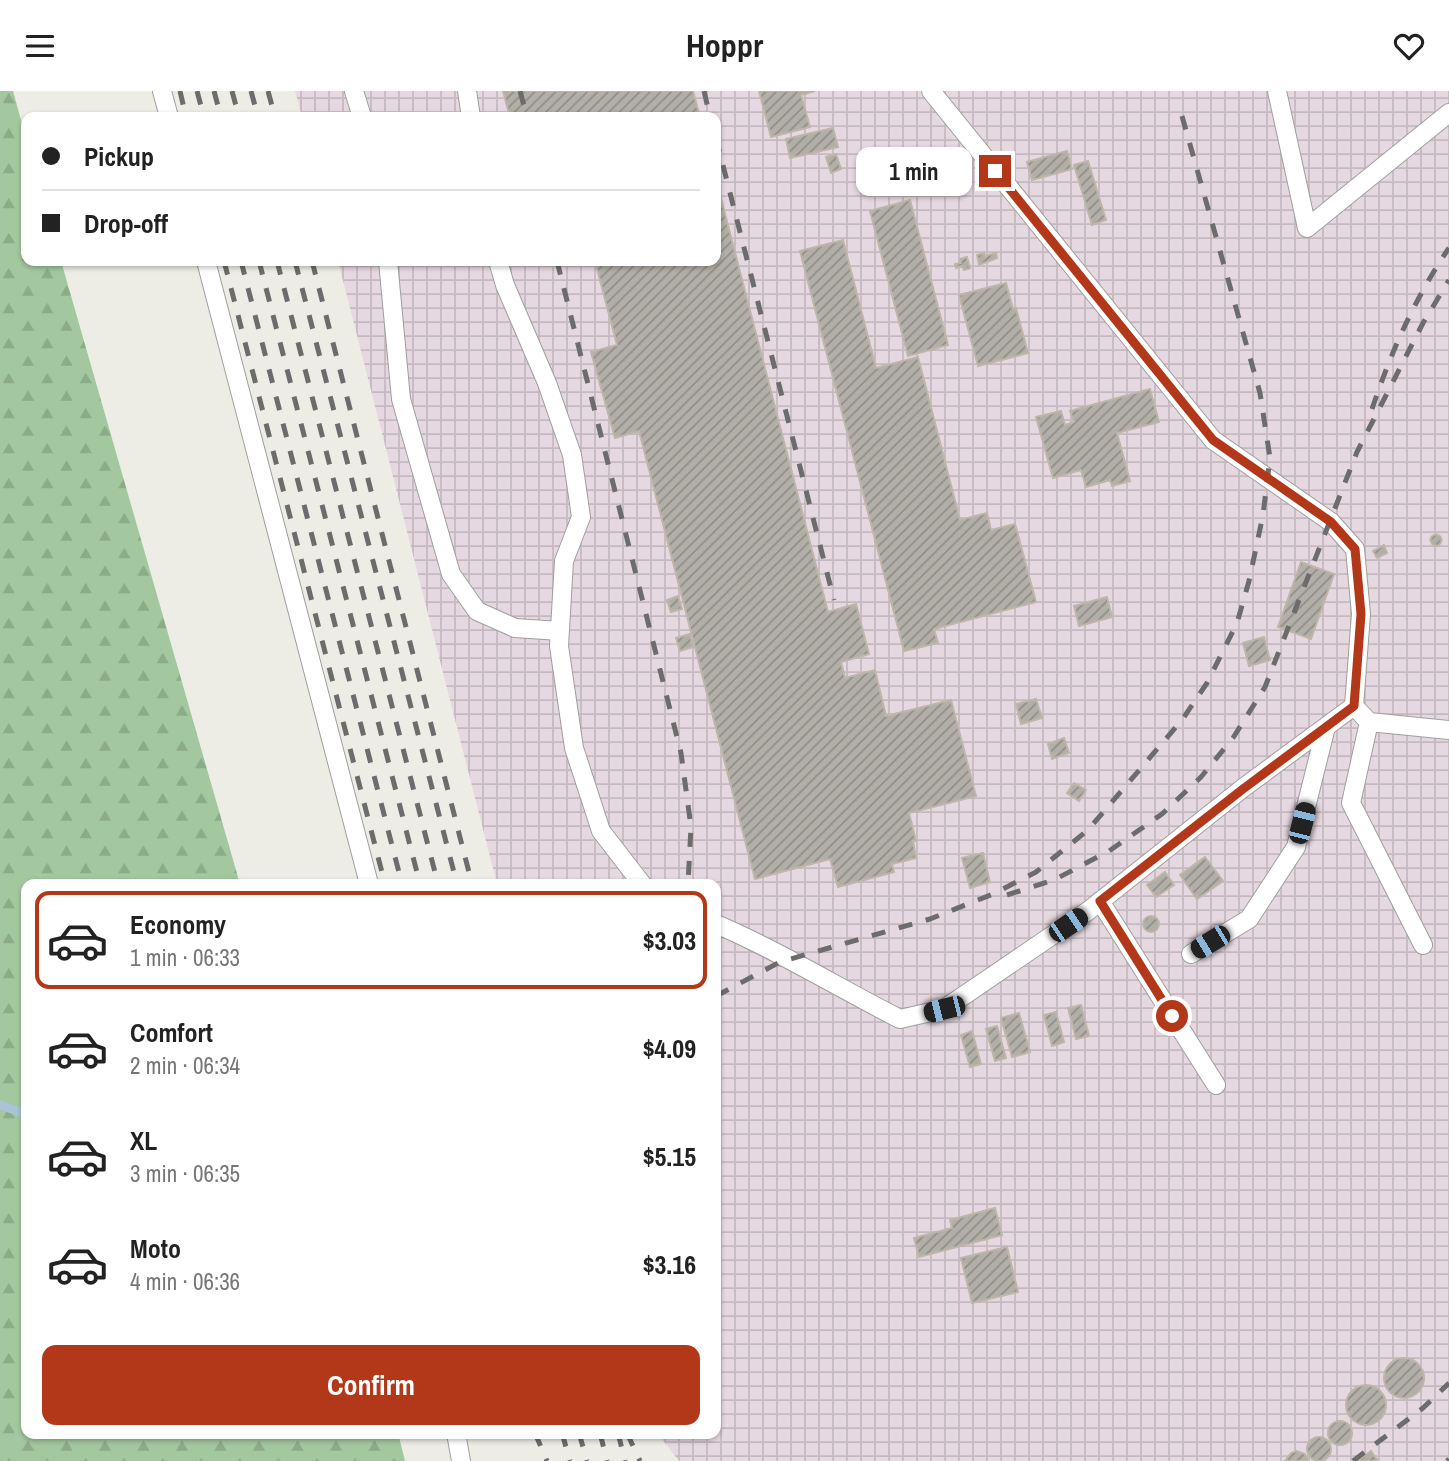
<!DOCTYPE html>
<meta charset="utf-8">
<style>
:root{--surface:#fff;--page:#f2f2f2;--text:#222;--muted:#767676;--line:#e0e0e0;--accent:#b33819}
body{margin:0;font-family:"Archivo Narrow",sans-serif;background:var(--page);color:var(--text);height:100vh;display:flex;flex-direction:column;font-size:26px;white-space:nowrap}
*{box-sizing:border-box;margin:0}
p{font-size:23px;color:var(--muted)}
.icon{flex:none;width:38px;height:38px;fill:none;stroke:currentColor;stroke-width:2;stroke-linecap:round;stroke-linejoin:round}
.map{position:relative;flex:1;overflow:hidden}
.details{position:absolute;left:21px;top:788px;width:700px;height:560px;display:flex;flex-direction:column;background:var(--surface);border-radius:14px;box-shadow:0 2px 5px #0004}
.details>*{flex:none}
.hud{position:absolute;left:21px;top:21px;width:700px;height:154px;border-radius:14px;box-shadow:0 2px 5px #0004;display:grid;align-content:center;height:154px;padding:0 21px;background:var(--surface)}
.end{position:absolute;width:32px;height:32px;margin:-16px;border:9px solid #b33819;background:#fff;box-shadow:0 0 0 4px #fff}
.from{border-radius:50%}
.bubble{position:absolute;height:49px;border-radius:14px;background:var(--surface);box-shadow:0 2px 5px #0004;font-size:23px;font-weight:700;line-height:49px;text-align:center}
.car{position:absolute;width:21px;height:42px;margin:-21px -10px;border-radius:9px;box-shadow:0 0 5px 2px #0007;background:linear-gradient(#222 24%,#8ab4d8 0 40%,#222 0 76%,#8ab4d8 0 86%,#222 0)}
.hud b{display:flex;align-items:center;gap:24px;height:66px;font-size:26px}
.hud b+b{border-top:2px solid var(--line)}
.hud i{width:18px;height:18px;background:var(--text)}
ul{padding:12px 0 0;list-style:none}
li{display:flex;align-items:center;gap:21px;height:98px;margin:0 14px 10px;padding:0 7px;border:4px solid transparent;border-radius:14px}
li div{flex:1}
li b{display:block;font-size:26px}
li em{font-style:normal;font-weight:700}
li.on{border-color:var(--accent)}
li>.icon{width:63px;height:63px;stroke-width:1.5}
.primary-button{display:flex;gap:14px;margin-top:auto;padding:14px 21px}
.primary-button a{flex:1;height:80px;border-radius:14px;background:var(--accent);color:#fff;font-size:28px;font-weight:700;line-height:80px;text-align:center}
header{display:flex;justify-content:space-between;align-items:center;height:91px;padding:0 21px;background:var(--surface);font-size:32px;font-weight:700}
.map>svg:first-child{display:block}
</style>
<header><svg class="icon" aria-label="menu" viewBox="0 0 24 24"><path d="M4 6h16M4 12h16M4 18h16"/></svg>Hoppr<svg class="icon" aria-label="heart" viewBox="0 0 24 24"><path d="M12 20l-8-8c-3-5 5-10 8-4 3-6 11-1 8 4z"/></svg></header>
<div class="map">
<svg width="1449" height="1370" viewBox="0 0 1449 1370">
<defs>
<pattern id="industrial-grid" width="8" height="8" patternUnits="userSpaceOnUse" patternTransform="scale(1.75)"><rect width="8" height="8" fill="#e6d8e0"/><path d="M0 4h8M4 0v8" fill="none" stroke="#c5b9c0"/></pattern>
<pattern id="forest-firs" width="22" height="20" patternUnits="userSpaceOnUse" patternTransform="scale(1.75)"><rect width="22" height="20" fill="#a3c89f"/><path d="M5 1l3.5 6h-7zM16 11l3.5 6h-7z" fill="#8cab88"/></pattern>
<pattern id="building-hatch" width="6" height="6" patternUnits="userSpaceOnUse" patternTransform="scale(1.75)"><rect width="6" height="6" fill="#b2afa8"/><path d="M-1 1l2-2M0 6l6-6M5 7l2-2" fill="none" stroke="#908e88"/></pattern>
</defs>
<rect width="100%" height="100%" fill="#edece5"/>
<!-- industrial -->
<path fill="url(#industrial-grid)" d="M295 0H1449V1370H679L657 1342H716V793H497L338 170H716V26H302Z"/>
<!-- forest -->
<path fill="url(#forest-firs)" d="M0 0H13L26 47V170H61L240 793H26V1342H398L405 1370H0Z"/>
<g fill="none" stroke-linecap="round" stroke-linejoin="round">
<!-- stream -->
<path stroke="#abc3d6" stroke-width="9" d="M0 1014 26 1023"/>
</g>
<!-- building -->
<path fill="url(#building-hatch)" stroke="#bdb6a9" stroke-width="2" d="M503 0H693L700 26H510Z
M759 0H815L801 4 810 36 771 46Z
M833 37 838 56 790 67 786 48Z
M1067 60 1072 78 1032 89 1027 71Z
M836 63 841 78 831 82 826 66Z
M1088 70 1106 129 1092 134 1074 74Z
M896 73 900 88 884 92 881 77Z
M716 88 828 521 856 513 869 563 841 571 845 587 875 579 886 625 951 609 976 705 909 722 916 750H913L916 767 892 773 894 781 838 796 830 768 755 788 639 340 615 347 591 261 617 254 595 170H716Z
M910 109 948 254 908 265 870 120Z
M843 149 876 277 918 266 960 429 987 422 991 439 1015 433 1036 511 934 538 938 552 904 560 800 160Z
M984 162 985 165 996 162 997 167 979 174 977 164Z
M967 166 970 177 964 179 962 175 956 177 955 173 961 172 960 168Z
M1006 192 1013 218 1016 217 1028 262 978 275 959 204Z
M1150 298 1159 331 1117 342 1130 390 1112 395 1110 389 1086 396 1081 379 1053 387 1036 326 1061 320 1065 334 1074 331 1070 320Z
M1430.5 449a5.5 5.5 0 1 1 11 0a5.5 5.5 0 1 1-11 0Z
M1384 454 1387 462 1377 467 1373 460Z
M1301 471 1334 483 1311 548 1278 536Z
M678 505 682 518 671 521 667 509Z
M1107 506 1112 526 1079 535 1074 515Z
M690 543 693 556 680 560 676 547Z
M1264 546 1270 569 1249 575 1243 552Z
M1036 608 1042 627 1021 633 1016 613Z
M1064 647 1069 662 1052 668 1048 653Z
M1074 692 1086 699 1079 710 1067 702Z
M983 762 990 791 970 797 962 767Z
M1205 766 1223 790 1197 808 1180 784Z
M1165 781 1174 794 1156 806 1147 794Z
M1143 833a8 8 0 1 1 16 0a8 8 0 1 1-16 0Z
M1081 914 1089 945 1076 948 1068 917Z
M1056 921 1064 951 1052 955 1044 924Z
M1019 922 1030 961 1012 966 1001 927Z
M997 935 1006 967 995 970 986 938Z
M972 940 981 973 970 976 961 944Z
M995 1117 1002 1144 919 1166 914 1147 952 1137 950 1129Z
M1007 1156 1018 1201 972 1212 961 1167Z
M1384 1287a20 20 0 1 1 40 0a20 20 0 1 1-40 0Z
M1346 1314a20 20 0 1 1 40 0a20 20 0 1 1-40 0Z
M1328 1342a12 12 0 1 1 24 0a12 12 0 1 1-24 0Z
M1307 1358a12 12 0 1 1 24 0a12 12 0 1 1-24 0Z
M1296 1360 1305 1363 1309 1370H1285L1291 1362Z
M1371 1360 1378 1370H1358Z"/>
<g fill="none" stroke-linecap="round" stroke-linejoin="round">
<!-- lane casing -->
<g stroke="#9f9f9f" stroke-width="20">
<path id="lane" d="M162 0 169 26
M354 0 362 26
M467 0 471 26
M931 0 1213 349 1331 431 1355 458 1361 523 1354 615 1369 631 1449 639
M1277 0 1307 137 1449 22
M206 170 369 793
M388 170 401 308 451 483 477 520 515 537 560 540
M498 170 505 194 547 292 572 364 581 426 564 470 559 555 574 657 601 740 642 793
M1369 631 1351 712 1423 854
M1100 810 1216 994
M716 833C779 860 839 897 900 928L944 918 1088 820 1243 697 1354 615
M1191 863 1249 828 1296 756 1326 636
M456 1342 461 1370"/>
</g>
<!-- lane -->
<use href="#lane" stroke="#fff" stroke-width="18"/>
<!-- rail -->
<path stroke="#6c6c6c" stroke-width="5" stroke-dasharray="14 14" stroke-linecap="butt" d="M180 0 186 26
M197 0 204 26
M214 0 221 26
M232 0 239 26
M251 0 258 26
M268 0 275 26
M520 0 527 26
M704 0 710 26
M716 47 834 509
M224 170 385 793
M241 170 402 793
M259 170 420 793
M277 170 438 793
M295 170 457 793
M312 170 472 793
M557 170 681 662 691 736 688 793
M1372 318C1391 261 1415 207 1449 157
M1007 804 1054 789 1109 760 1162 723 1201 686 1233 647 1265 596 1357 361 1423 232 1449 189
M716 905 780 871 930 828 993 803 1036 781 1088 739 1182 629 1207 592 1237 532 1249 490 1263 424 1270 367 1260 302 1180 18
M535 1342 547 1370
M562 1342 570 1370
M579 1342 587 1370
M600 1342 607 1370
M618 1342 625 1370
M627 1342 640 1370
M1353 1370 1423 1317 1449 1292
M1447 1370 1449 1368"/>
</g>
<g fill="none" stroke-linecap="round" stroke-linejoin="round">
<!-- route -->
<path stroke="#b33819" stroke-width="9" d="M995 80 1213 349 1331 431 1355 458 1361 523 1354 615 1243 698 1100 810 1172 925"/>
</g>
</svg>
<i class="end from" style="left:1172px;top:925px"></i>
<i class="end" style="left:995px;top:80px"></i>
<div class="bubble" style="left:856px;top:56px;width:116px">1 min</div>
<i class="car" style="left:1302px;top:732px;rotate:14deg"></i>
<i class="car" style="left:1068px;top:834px;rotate:56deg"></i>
<i class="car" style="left:1210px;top:851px;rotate:239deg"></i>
<i class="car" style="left:944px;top:918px;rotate:256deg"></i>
<div class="hud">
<b><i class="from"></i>Pickup</b>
<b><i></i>Drop-off</b>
</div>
<section class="details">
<ul>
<li class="on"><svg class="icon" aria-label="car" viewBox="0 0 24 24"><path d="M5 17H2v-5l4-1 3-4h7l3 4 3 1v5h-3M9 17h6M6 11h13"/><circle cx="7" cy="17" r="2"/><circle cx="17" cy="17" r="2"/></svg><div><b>Economy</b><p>1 min · 06:33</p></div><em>$3.03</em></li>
<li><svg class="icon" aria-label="car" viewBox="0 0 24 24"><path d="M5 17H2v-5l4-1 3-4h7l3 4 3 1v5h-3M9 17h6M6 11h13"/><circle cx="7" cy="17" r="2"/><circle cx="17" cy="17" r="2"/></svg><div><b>Comfort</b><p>2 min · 06:34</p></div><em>$4.09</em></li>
<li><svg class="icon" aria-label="car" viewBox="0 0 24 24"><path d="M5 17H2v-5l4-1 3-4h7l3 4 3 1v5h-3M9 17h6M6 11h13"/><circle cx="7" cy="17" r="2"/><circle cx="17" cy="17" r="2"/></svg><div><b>XL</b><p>3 min · 06:35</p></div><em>$5.15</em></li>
<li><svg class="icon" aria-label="car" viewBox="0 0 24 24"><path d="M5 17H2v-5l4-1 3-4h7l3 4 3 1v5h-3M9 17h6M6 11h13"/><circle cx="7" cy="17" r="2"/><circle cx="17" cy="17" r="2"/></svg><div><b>Moto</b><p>4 min · 06:36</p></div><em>$3.16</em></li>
</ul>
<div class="primary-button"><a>Confirm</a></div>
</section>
</div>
